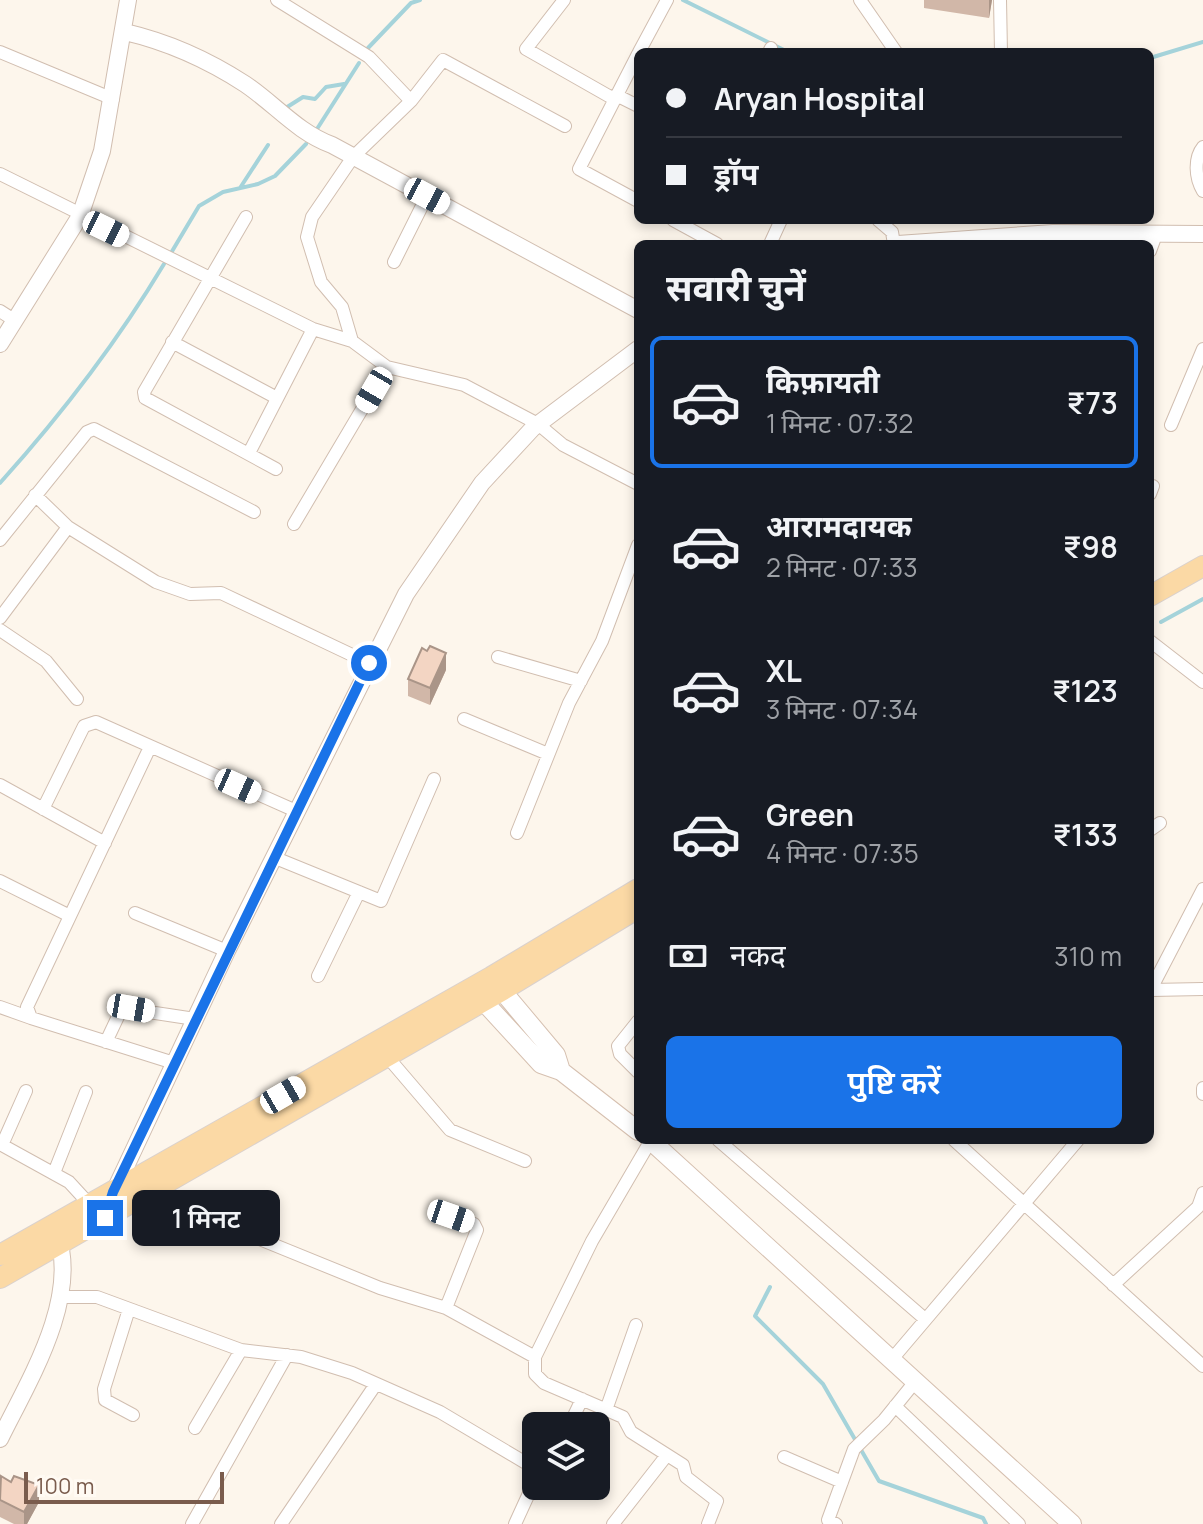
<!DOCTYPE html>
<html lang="hi">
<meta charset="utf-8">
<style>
:root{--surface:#171b24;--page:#20242c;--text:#f1f3f6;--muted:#9ea1a6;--line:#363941;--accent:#1a73e8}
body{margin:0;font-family:Manrope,"Noto Sans Devanagari",sans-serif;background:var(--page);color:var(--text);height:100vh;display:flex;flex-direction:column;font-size:30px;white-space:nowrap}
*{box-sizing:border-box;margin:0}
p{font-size:26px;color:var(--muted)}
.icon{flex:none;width:44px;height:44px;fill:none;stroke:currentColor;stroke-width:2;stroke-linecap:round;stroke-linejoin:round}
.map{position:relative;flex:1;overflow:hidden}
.drawer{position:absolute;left:634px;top:240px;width:520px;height:904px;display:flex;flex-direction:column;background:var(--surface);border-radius:12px;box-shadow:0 4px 12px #0003}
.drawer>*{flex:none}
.guide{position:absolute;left:634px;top:48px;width:520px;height:176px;border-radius:12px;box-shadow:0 4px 12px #0003;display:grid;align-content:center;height:176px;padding:0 32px;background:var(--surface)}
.controls{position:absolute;left:522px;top:1412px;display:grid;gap:16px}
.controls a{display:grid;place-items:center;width:88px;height:88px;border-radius:12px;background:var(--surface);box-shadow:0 4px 12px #0003;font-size:40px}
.scale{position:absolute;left:24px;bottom:20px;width:200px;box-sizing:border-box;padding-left:8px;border:4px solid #7a5c4d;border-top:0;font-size:22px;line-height:28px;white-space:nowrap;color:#7a5c4d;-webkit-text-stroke:6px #fffaf3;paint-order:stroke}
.end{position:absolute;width:36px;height:36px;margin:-18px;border:10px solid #1a73e8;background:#fff;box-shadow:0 0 0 4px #fff}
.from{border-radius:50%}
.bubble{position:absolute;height:56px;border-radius:12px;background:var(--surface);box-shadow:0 4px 12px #0003;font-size:26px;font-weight:600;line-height:56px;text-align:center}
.car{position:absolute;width:24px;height:48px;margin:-24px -12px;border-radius:10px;box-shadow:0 0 6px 2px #0007;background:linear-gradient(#fff 24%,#345 0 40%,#fff 0 76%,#345 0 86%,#fff 0)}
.guide b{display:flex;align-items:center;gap:28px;height:76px;font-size:30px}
.guide b+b{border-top:2px solid var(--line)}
.guide i{width:20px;height:20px;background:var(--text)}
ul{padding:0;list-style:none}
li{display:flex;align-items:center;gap:24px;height:132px;margin:0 16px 12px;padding:0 16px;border:4px solid transparent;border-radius:12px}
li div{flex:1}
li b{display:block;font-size:30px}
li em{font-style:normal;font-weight:600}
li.active{border-color:var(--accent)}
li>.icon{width:72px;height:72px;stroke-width:1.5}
h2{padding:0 32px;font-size:36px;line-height:96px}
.pay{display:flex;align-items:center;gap:20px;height:88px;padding:0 32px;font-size:30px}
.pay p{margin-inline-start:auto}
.button{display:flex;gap:16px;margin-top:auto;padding:16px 32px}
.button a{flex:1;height:92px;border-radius:12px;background:var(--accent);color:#fff;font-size:32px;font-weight:600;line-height:92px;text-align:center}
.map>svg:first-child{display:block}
</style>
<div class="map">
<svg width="1203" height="1524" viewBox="0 0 1203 1524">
<rect width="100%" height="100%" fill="#fdf6ec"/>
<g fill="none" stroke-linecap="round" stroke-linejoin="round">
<!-- stream -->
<path stroke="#a5d3da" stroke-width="4" d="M683 0 788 52
M368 48 411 3 420 0
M1150 58 1203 42
M284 109 303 97 315 99 326 87 344 84
M317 129 359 63
M240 188 268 145
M171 253 199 206 223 192 258 184 275 176 306 144
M0 483C62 414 116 344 164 264
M1161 622 1203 599
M770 1287 755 1316 823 1384 879 1481 983 1518 986 1524"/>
<!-- minor casing -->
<g stroke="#d1beb0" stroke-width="14">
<path id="minor" d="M277 0 369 57 411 101
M564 0 526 49 614 99
M860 0 896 52
M1000 0 1001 52
M0 52 113 99
M639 52 667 0
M769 52 771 48
M638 54 579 169 638 201
M616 95 638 106
M1203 147C1194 158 1195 178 1203 191
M0 174 313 329 352 341 387 367
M246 217 144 392 145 398 276 469
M673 220 717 244
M878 220 892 232 894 244
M770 244 781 220
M1150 251 1157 232
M394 262 427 196
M0 311 14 320
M352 341 342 307 321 282 307 237 312 217 353 157 411 101 443 60 565 126
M172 342 277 398
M1171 425 1203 349
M249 453 313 329
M1150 494 1153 486
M35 495 68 527 156 582 190 594 221 593 369 663
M294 524 387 367 464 385 538 424 563 445 638 484
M0 540 87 432 94 429 254 512
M0 618 68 527
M0 630 46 661 77 699
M1150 641 1203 682
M498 657 581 681
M464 719 548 754
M150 747 27 1007 31 1018 174 1063
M0 785 105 843
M43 809 84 726 96 722 296 811
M1150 830 1160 823
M517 833 569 703 602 641 638 545
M273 857 381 901 434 779
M0 881 70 916
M135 913 227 951
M318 976 359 892
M1151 990 1203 989
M1150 991 1203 889
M0 1007 31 1018
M638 1021 618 1046 620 1054 638 1072
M106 1042 122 1008 195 1019
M385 1054 450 1130 525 1161
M1203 1088V1094
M651 1140 592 1241 535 1357V1374L544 1383 623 1417 631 1432 683 1465 686 1477 717 1501 708 1524
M718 1140 925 1319
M954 1140 1203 1366
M0 1144 69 1182 92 1207
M2 1145 26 1091
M54 1173 86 1092
M144 1192 380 1288 446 1308 535 1357
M1113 1285 1198 1207 1203 1193
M58 1297H97L241 1350 301 1357 352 1373 440 1412 536 1469
M446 1308 477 1230 474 1224 451 1216
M129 1309 104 1389 105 1400 133 1415
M893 1358 1078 1140
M895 1406 1019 1524
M606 1410 636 1325
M569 1426 582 1399
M195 1428 241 1350
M784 1457 842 1482
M192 1524 287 1355
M281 1524 376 1384
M515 1524 536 1478
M613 1524 667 1455
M836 1524 828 1520 854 1449 884 1420 914 1383"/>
</g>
<!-- tertiary casing -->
<g stroke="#d1beb0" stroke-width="18">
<path id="tertiary" d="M125 32C168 42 208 60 245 84 276 105 297 132 332 145L638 310
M898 244 1053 233 1203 234
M0 344 80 216 102 151 128 0
M113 1194 227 951 406 594 482 483 533 428 638 349
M0 1439C28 1382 80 1299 57 1234"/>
</g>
<!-- secondary casing -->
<g stroke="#d6c0b0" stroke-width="20">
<path id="secondary" d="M494 981 556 1055 561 1071
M474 991 541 1064 561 1071 638 1131
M650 1140 1072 1524"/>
</g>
<!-- primary casing -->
<g stroke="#dad1cd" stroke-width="22">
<path id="primary" d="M1150 596 1203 566
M0 1255 491 977 638 889
M0 1278 503 990 638 908"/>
</g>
<!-- minor -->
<use href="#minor" stroke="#fff" stroke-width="12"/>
<!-- tertiary -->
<use href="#tertiary" stroke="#fff" stroke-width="16"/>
<!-- secondary -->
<use href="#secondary" stroke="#fff" stroke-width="18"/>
<!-- primary -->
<use href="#primary" stroke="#fbd9a5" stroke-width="20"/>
</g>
<!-- wall -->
<path fill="#d1b7a8" d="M924 0H992L989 18 924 8Z
M446 670 430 705 408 696V679Z
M0 1477 39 1502 27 1524H14L0 1517Z"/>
<!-- shaded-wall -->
<path fill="#aa9588" d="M989 0H992L989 18Z
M446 653V670L430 705V688Z
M39 1485V1502L27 1524H24V1512Z"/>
<!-- building -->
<path fill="#f3d5c3" stroke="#aa9588" stroke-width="2" d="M430 646 446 653 430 688 408 679 422 648 427 651Z
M1 1476 11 1482 14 1476 39 1485 24 1512 0 1500Z"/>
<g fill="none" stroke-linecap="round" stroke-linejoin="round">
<!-- route -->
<path stroke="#1a73e8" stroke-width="10" d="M105 1218 113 1192 369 663"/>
</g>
</svg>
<div class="controls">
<a><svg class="icon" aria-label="layers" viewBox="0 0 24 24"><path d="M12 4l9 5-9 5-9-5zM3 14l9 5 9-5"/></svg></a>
</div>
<div class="scale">100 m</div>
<i class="end from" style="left:369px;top:663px"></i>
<i class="end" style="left:105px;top:1218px"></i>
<div class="bubble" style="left:132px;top:1190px;width:148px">1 मिनट</div>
<i class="car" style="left:427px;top:196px;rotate:118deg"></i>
<i class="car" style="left:106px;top:229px;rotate:116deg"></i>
<i class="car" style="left:374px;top:390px;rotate:210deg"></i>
<i class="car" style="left:238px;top:786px;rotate:114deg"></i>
<i class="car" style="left:131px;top:1008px;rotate:100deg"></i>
<i class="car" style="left:283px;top:1095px;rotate:60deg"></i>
<i class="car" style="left:451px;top:1216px;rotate:109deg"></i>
<div class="guide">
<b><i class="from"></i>Aryan Hospital</b>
<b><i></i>ड्रॉप</b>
</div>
<section class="drawer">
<h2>सवारी चुनें</h2>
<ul>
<li class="active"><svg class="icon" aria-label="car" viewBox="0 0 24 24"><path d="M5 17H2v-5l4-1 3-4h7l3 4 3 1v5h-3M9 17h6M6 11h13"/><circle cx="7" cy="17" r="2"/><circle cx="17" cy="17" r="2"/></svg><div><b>किफ़ायती</b><p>1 मिनट · 07:32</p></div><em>₹73</em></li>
<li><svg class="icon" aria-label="car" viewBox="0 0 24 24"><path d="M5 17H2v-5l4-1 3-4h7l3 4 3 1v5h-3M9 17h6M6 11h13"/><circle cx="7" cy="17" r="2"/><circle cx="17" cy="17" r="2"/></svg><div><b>आरामदायक</b><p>2 मिनट · 07:33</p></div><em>₹98</em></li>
<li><svg class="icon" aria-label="car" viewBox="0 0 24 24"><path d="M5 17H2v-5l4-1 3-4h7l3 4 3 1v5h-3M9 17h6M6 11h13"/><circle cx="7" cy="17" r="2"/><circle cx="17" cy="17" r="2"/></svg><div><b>XL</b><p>3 मिनट · 07:34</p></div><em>₹123</em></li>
<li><svg class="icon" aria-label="car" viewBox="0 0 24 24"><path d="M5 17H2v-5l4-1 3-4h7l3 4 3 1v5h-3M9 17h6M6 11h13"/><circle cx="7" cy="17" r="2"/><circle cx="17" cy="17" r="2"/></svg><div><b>Green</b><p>4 मिनट · 07:35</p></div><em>₹133</em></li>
</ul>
<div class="pay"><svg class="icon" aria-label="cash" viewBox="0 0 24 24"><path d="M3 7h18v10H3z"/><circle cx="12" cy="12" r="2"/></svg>नकद<p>310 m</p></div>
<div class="button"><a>पुष्टि करें</a></div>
</section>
</div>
